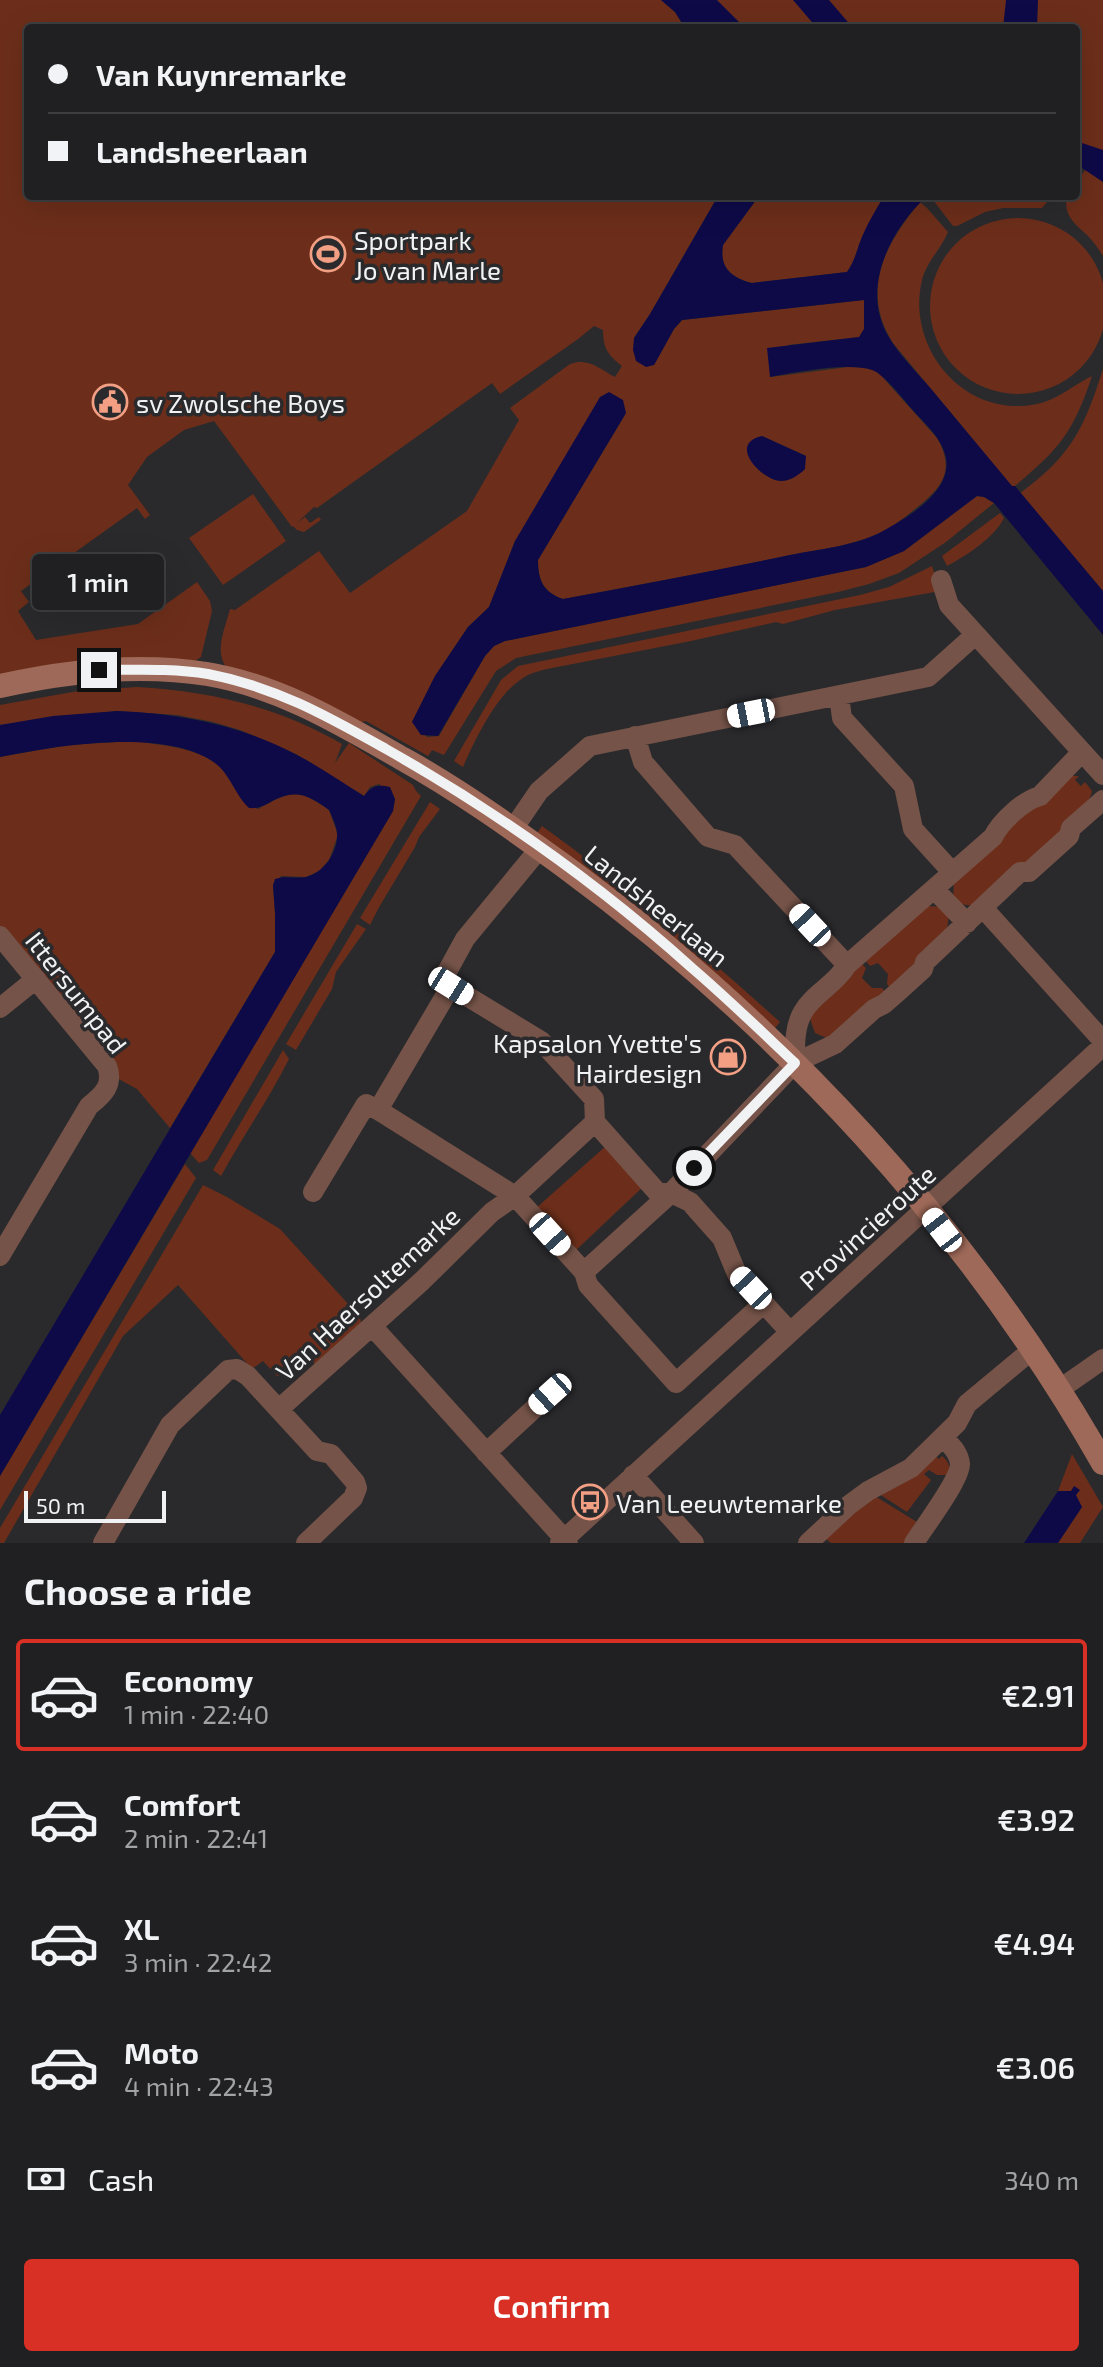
<!DOCTYPE html>
<meta charset="utf-8">
<style>
:root{--surface:#202022;--page:#28282a;--text:#f1f3f6;--muted:#a2a3a5;--line:#3d3e40;--accent:#d93025}
body{margin:0;font-family:"Exo 2",sans-serif;background:var(--page);color:var(--text);height:100vh;display:flex;flex-direction:column;font-size:30px;white-space:nowrap}
*{box-sizing:border-box;margin:0}
p{font-size:26px;color:var(--muted)}
.icon{flex:none;width:44px;height:44px;fill:none;stroke:currentColor;stroke-width:2;stroke-linecap:round;stroke-linejoin:round}
.map{position:relative;height:1543px;overflow:hidden}
.drawer{display:flex;flex-direction:column;background:var(--surface);flex:1}
.drawer>*{flex:none}
.hud{position:absolute;left:24px;top:24px;width:1056px;height:176px;border-radius:8px;box-shadow:0 8px 32px #0002,0 0 0 2px var(--line);display:grid;align-content:center;height:176px;padding:0 24px;background:var(--surface)}
.scale{position:absolute;left:24px;bottom:20px;width:142px;box-sizing:border-box;padding-left:8px;border:4px solid #f1f2f3;border-top:0;font-size:22px;line-height:28px;white-space:nowrap;color:#f1f2f3;-webkit-text-stroke:6px #2a2a2d;paint-order:stroke}
.end{position:absolute;width:36px;height:36px;margin:-18px;border:10px solid #f1f2f3;background:#111;box-shadow:0 0 0 4px #111}
.from{border-radius:50%}
.bubble{position:absolute;height:56px;border-radius:8px;background:var(--surface);box-shadow:0 8px 32px #0002,0 0 0 2px var(--line);font-size:26px;font-weight:600;line-height:56px;text-align:center}
.car{position:absolute;width:24px;height:48px;margin:-24px -12px;border-radius:10px;box-shadow:0 0 6px 2px #0007;background:linear-gradient(#fff 24%,#345 0 40%,#fff 0 76%,#345 0 86%,#fff 0)}
.hud b{display:flex;align-items:center;gap:28px;height:76px;font-size:30px}
.hud b+b{border-top:2px solid var(--line)}
.hud i{width:20px;height:20px;background:var(--text)}
ul{padding:0;list-style:none}
li{display:flex;align-items:center;gap:24px;height:112px;margin:0 16px 12px;padding:0 8px;border:4px solid transparent;border-radius:8px}
li div{flex:1}
li b{display:block;font-size:30px}
li em{font-style:normal;font-weight:600}
li.active{border-color:var(--accent)}
li>.icon{width:72px;height:72px;stroke-width:1.5}
h2{padding:0 24px;font-size:36px;line-height:96px}
.pay{display:flex;align-items:center;gap:20px;height:88px;padding:0 24px;font-size:30px}
.pay p{margin-inline-start:auto}
.cta{display:flex;gap:16px;margin-top:auto;padding:16px 24px}
.cta a{flex:1;height:92px;border-radius:8px;background:var(--accent);color:#fff;font-size:32px;font-weight:600;line-height:92px;text-align:center}
.map>svg:first-child{display:block}
</style>
<div class="map">
<svg width="1103" height="1543" viewBox="0 0 1103 1543">
<rect width="100%" height="100%" fill="#2a2a2d"/>
<!-- green -->
<path fill="#6c2e1a" fill-rule="evenodd" d="M0 0H661L675 12 685 28H28V196H718L650 314 634 338 654 365 674 329 682 320 864 300V329L860 337 788 345 771 377 848 367H863L877 371 937 438C956 471 942 488 915 509 904 518 892 527 880 533 851 546 816 550 785 556 711 572 637 585 563 599 543 592 538 580 538 560L626 413 515 541 489 607 468 627 435 676 412 722 427 737 439 736 485 656 494 646 505 641 866 567 904 551 977 496 984 497 994 503 946 542 899 573 869 584 838 592 516 658 496 671 444 755 432 750 428 756 366 721 357 723 230 671C212 655 225 629 230 609L235 610 319 551 350 593 467 511 519 420 510 408 570 364C588 357 600 369 615 377L622 366C608 355 603 348 603 330L594 326 578 339 500 394 492 383 317 508 314 507 296 524 305 517 310 523 319 517 321 520 304 532 297 530 293 526 292 527 214 421 184 430 147 457 128 485 150 515 145 519 137 508 21 591 29 602 18 611 36 640 138 624 197 582 210 601 212 611 201 657 192 663 0 679ZM762 436 806 456 775 480 751 461Z
M682 0H1103V167L1076 153V28H708Z
M1086 169 1103 182V256C1098 248 1093 241 1087 235 1074 223 1063 215 1067 196H1076V182Z
M759 196H906L859 244 856 258 847 272 752 283C732 278 719 268 723 245Z
M930 196H1052L1042 208H1003L985 212 957 226H953Z
M920 202 927 208 948 232C941 249 927 261 922 280 907 342 955 408 1020 406 1054 405 1066 389 1092 376 1073 433 1060 448 1015 486L1012 487 893 343C860 291 885 244 920 202Z
M930 306a88 88 0 1 1 176 0a88 88 0 1 1-176 0Z
M1103 369V591L1019 494C1071 456 1084 429 1103 369Z
M253 494 286 541 223 585 189 538Z
M1000 513 1004 518C994 538 966 556 947 566L942 556Z
M932 566 940 591 835 610 783 624 776 622 691 641 547 669C539 671 530 673 523 678 496 695 476 738 463 767L454 761 501 680 518 666 860 595 889 587Z
M137 687C210 691 279 707 342 744L335 763 349 743 413 785 416 791 421 796 207 1160 199 1163 190 1153 393 811 395 799 379 784 370 787 364 796 296 754 240 730 213 722 177 715 117 711 0 725V705L78 691Z
M134 741C164 746 205 747 226 773 241 792 234 798 258 809 292 791 296 787 329 810L338 835 329 860 319 871 306 877 281 876 273 886 275 913V952L170 1128 137 1089 115 1077 0 926V757L67 745Z
M1071 776H1079L1075 780 1081 786 1085 782 1092 791C1090 815 998 886 975 906L959 904 953 899 954 882 1001 835Z
M430 802 440 809 419 837 415 847 378 909 370 925 360 918Z
M542 826C626 886 703 953 780 1022L775 1028 693 954 537 833Z
M928 906 942 907 949 914 947 930 916 965 890 988 887 984 888 974 878 963 870 966 864 959Z
M357 924 366 929 336 972 332 989 296 1050 286 1044Z
M860 962 866 968 862 978 872 988H882L886 993 880 998H874L829 1039 815 1033 809 1016 853 974V968Z
M283 1050 289 1059C269 1099 243 1136 221 1176L213 1170Z
M607 1145 645 1185 574 1252 535 1209Z
M185 1164 196 1178 0 1510V1476Z
M203 1185 227 1197 280 1229 360 1317 361 1322 358 1328 317 1366 306 1355 284 1376H277L263 1361 252 1369 178 1285 123 1336 4 1543H0V1528Z
M1072 1454 1103 1507 1080 1543H1058L1082 1507 1071 1491H1058Z
M934 1455 939 1459 942 1456C949 1462 951 1467 948 1475H937L929 1470 924 1474 931 1480 907 1512 879 1494Z
M870 1493 917 1522 904 1543H831L825 1538Z"/>
<!-- water -->
<path fill="#0e0a48" d="M661 0H717L745 28H685L675 12Z
M793 0H829L853 28H817Z
M1006 0H1038L1037 28H1003Z
M1076 141 1103 150V182L1076 164Z
M718 196H759L723 245C719 268 732 278 752 283L847 272C854 262 856 253 860 242 866 226 875 211 884 196H927C891 229 861 286 887 334 899 356 921 376 937 396 962 426 987 456 1012 486H1015L1103 591V635L994 503 984 497 977 496 904 551 866 567 505 641 494 646 485 656 438 736 421 735 412 722 435 676 468 627 489 607 515 541 600 397 609 392 623 400 626 413 538 560C538 580 543 592 563 599 638 585 714 571 790 555 820 549 856 546 883 531 910 516 958 488 944 451 938 434 922 421 911 408 902 398 884 374 872 370 848 362 796 372 770 377L767 348 859 337 864 329V300L682 320 674 329 654 365 646 367 636 361 633 350 634 338 650 314Z
M762 436 806 456 805 469C798 476 786 484 775 480 756 474 730 443 762 436Z
M117 711C182 714 237 724 295 754 319 766 341 782 364 796 372 786 377 784 390 787L395 799 393 811 0 1476V1415L275 952V913L273 885 275 879C285 875 295 879 306 877 324 873 338 852 337 834 337 826 332 817 329 810 309 796 298 789 274 800 265 805 259 809 249 808 234 794 230 772 212 761 161 728 56 746 0 757V725L53 716Z
M1074 1486 1080 1490 1076 1495 1082 1507 1058 1543H1024L1058 1491H1071Z"/>
<g fill="none" stroke-linecap="round" stroke-linejoin="round">
<!-- street -->
<path stroke="#755348" stroke-width="20" d="M941 580 949 605 1103 775
M839 696 842 718 904 786 913 829 952 872
M635 736 643 762 708 837 735 845 847 965
M513 829 539 791 590 746 928 677 975 635
M540 848 465 939 442 981 541 1041 594 1099 595 1122 658 1193H671L690 1202 722 1238 737 1274 790 1332
M934 889 967 923
M984 909 1103 1041
M0 936 107 1066C114 1085 103 1095 89 1106L0 1256
M0 1008 36 979
M795 1063C795 1046 794 1027 803 1012 812 995 836 984 847 965L993 837C1001 821 1023 801 1040 796L1082 752
M378 1110 451 986
M313 1192 366 1104 378 1110 515 1196 584 1272 588 1285 676 1383 764 1303
M584 1272 671 1193 795 1063 835 1044 874 1009 884 1004 900 990 923 969 925 962 1020 872H1029L1069 836 1071 828 1103 800
M372 1326 568 1543
M1060 1389 1103 1359
M279 1409 422 1281 492 1212 515 1196 595 1122
M486 1453 550 1394
M633 1475 694 1543
M103 1543 170 1425 228 1370 237 1369 248 1376 317 1451 331 1454 355 1482 357 1488 353 1498 306 1543
M560 1543 1103 1046
M808 1543 849 1505 868 1491 911 1468 957 1423 967 1404 1033 1349
M914 1543C924 1527 960 1480 960 1464 959 1452 950 1445 943 1437"/>
<!-- secondary -->
<path stroke="#9e6958" stroke-width="24" d="M0 686C67 671 139 663 207 674 279 686 340 723 403 759 459 790 512 828 564 866 780 1025 970 1229 1103 1463"/>
</g>
<g fill="none" stroke-linecap="round" stroke-linejoin="round">
<!-- route -->
<path stroke="#f1f2f3" stroke-width="10" d="M99 670C135 670 172 668 208 674 276 687 327 716 386 749 494 810 600 885 692 968 727 998 761 1031 795 1063L694 1168"/>
</g>
<!-- icons -->
<defs>
<g id="stadium-ring" transform="scale(1.8)"><circle r="9.5" fill="#2a2a2d" stroke="#f39f84" stroke-width="1.5"/><path d="M0-5a6.5 5 0 1 0 0 10a6.5 5 0 1 0 0-10ZM-3.5-1.8h7v3.6h-7Z" fill="#f39f84"/></g>
<g id="civic-ring" transform="scale(1.8)"><circle r="9.5" fill="#2a2a2d" stroke="#f39f84" stroke-width="1.5"/><path d="M-.6-6.5H3V-4.5H.6V-3L4-1V1h2V6H-6V1h2V-1L-.6-3ZM-1.2 2.5V6h2.4V2.5Z" fill="#f39f84"/></g>
<g id="shop-ring" transform="scale(1.8)"><circle r="9.5" fill="#2a2a2d" stroke="#f39f84" stroke-width="1.5"/><path d="M-5-2.5h2.3a2.7 3.5 0 0 1 5.4 0H5L5.5 6h-11ZM-1.5-2.5h3a1.5 2.3 0 0 0-3 0Z" fill="#f39f84"/></g>
<g id="bus-ring" transform="scale(1.8)"><circle r="9.5" fill="#2a2a2d" stroke="#f39f84" stroke-width="1.5"/><path d="M-5-6H5V4H4V6H2V4H-2V6H-4V4H-5ZM-3.5-4V0h7V-4ZM-3.5 1.2v1.5H-2V1.2ZM2 1.2v1.5H3.5V1.2Z" fill="#f39f84"/></g>
</defs>
<g fill-rule="evenodd">
<use href="#stadium-ring" x="328" y="254"/>
<use href="#civic-ring" x="110" y="402"/>
<use href="#shop-ring" x="728" y="1057"/>
<use href="#bus-ring" x="590" y="1502"/>
</g>
<g text-anchor="middle" dominant-baseline="central" stroke-width="7" stroke-linejoin="round" paint-order="stroke">
<!-- poi labels -->
<g font-size="26" fill="#f1f2f3" stroke="#2a2a2d" text-anchor="start">
<text x="354" y="239">Sportpark<tspan x="354" dy="30">Jo van Marle</tspan></text>
<text x="136" y="402">sv Zwolsche Boys</text>
<text x="702" y="1042" text-anchor="end">Kapsalon Yvette's<tspan x="702" dy="30">Hairdesign</tspan></text>
<text x="616" y="1502">Van Leeuwtemarke</text>
</g>
<!-- street labels -->
<g font-size="26" fill="#f1f2f3" stroke="#2a2a2d">
<text transform="translate(657 905) rotate(39)">Landsheerlaan</text>
<text transform="translate(77 992) rotate(52)">Ittersumpad</text>
<text transform="translate(867 1227) rotate(-42)">Provincieroute</text>
<text transform="translate(367 1293) rotate(-43)">Van Haersoltemarke</text>
</g>
</g>
</svg>
<div class="scale">50 m</div>
<i class="end from" style="left:694px;top:1168px"></i>
<i class="end" style="left:99px;top:670px"></i>
<div class="bubble" style="left:32px;top:554px;width:132px">1 min</div>
<i class="car" style="left:751px;top:713px;rotate:259deg"></i>
<i class="car" style="left:810px;top:925px;rotate:317deg"></i>
<i class="car" style="left:451px;top:986px;rotate:122deg"></i>
<i class="car" style="left:942px;top:1230px;rotate:322deg"></i>
<i class="car" style="left:550px;top:1234px;rotate:138deg"></i>
<i class="car" style="left:751px;top:1288px;rotate:317deg"></i>
<i class="car" style="left:550px;top:1394px;rotate:228deg"></i>
<div class="hud">
<b><i class="from"></i>Van Kuynremarke</b>
<b><i></i>Landsheerlaan</b>
</div>
</div>
<section class="drawer">
<h2>Choose a ride</h2>
<ul>
<li class="active"><svg class="icon" aria-label="car" viewBox="0 0 24 24"><path d="M5 17H2v-5l4-1 3-4h7l3 4 3 1v5h-3M9 17h6M6 11h13"/><circle cx="7" cy="17" r="2"/><circle cx="17" cy="17" r="2"/></svg><div><b>Economy</b><p>1 min · 22:40</p></div><em>€2.91</em></li>
<li><svg class="icon" aria-label="car" viewBox="0 0 24 24"><path d="M5 17H2v-5l4-1 3-4h7l3 4 3 1v5h-3M9 17h6M6 11h13"/><circle cx="7" cy="17" r="2"/><circle cx="17" cy="17" r="2"/></svg><div><b>Comfort</b><p>2 min · 22:41</p></div><em>€3.92</em></li>
<li><svg class="icon" aria-label="car" viewBox="0 0 24 24"><path d="M5 17H2v-5l4-1 3-4h7l3 4 3 1v5h-3M9 17h6M6 11h13"/><circle cx="7" cy="17" r="2"/><circle cx="17" cy="17" r="2"/></svg><div><b>XL</b><p>3 min · 22:42</p></div><em>€4.94</em></li>
<li><svg class="icon" aria-label="car" viewBox="0 0 24 24"><path d="M5 17H2v-5l4-1 3-4h7l3 4 3 1v5h-3M9 17h6M6 11h13"/><circle cx="7" cy="17" r="2"/><circle cx="17" cy="17" r="2"/></svg><div><b>Moto</b><p>4 min · 22:43</p></div><em>€3.06</em></li>
</ul>
<div class="pay"><svg class="icon" aria-label="cash" viewBox="0 0 24 24"><path d="M3 7h18v10H3z"/><circle cx="12" cy="12" r="2"/></svg>Cash<p>340 m</p></div>
<div class="cta"><a>Confirm</a></div>
</section>
